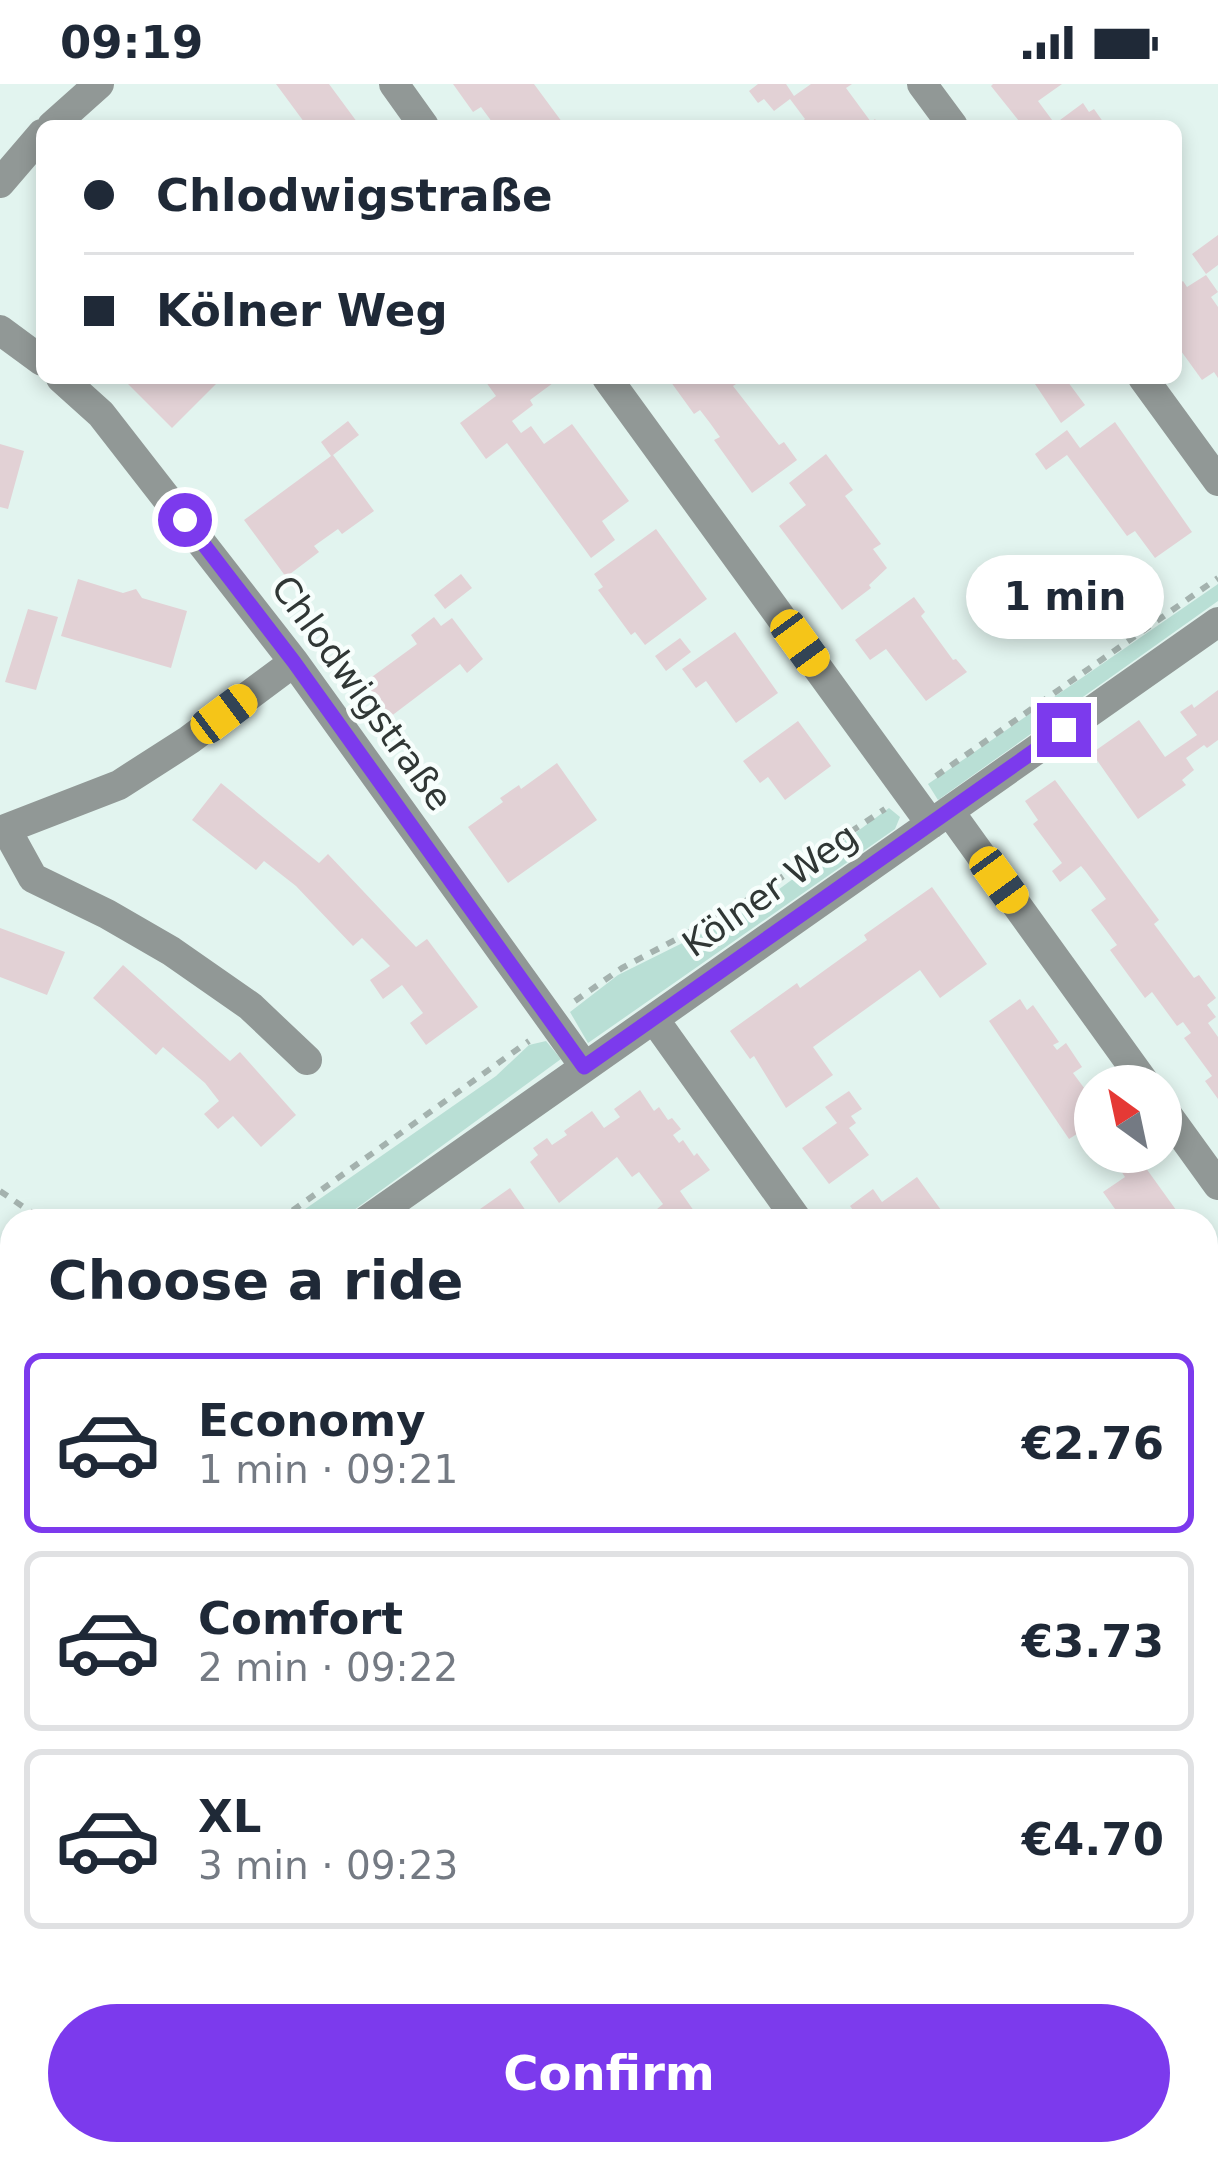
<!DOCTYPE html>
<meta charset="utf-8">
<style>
:root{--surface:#fff;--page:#f2f2f3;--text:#1f2937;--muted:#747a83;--line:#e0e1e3;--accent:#7c3aed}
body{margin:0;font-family:"DejaVu Sans",sans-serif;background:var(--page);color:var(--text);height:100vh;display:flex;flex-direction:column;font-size:45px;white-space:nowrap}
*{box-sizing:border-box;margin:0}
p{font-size:39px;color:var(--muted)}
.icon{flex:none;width:66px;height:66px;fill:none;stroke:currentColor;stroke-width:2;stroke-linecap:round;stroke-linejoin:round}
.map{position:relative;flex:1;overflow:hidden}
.sheet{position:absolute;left:0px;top:1125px;width:1218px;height:957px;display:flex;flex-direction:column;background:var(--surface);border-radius:36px 36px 0 0;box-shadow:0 6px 18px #0003}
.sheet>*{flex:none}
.hud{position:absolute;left:36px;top:36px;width:1146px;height:264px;border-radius:18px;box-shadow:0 6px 18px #0003;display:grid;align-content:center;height:264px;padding:0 48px;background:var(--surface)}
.needle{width:78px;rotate:327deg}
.controls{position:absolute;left:1074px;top:981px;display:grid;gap:24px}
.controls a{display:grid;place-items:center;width:108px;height:108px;border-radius:50%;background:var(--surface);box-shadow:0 6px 18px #0003;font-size:60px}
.end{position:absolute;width:54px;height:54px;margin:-27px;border:15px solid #7c3aed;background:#fff;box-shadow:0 0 0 6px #fff}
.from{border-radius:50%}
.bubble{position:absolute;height:84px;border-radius:42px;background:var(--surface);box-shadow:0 6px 18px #0003;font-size:39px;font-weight:600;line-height:84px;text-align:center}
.car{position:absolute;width:36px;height:72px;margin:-36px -18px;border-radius:15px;box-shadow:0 0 9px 3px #0007;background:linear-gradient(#f5c518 24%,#345 0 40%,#f5c518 0 76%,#345 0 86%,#f5c518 0)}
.hud b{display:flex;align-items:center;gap:42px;height:114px;font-size:45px}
.hud b+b{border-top:3px solid var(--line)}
.hud i{width:30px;height:30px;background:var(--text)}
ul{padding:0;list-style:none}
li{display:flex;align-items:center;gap:36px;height:180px;margin:0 24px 18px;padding:0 24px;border:6px solid var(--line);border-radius:18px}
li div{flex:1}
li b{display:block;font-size:45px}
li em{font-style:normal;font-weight:600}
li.on{border-color:var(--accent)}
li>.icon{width:108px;height:108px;stroke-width:1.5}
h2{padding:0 48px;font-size:54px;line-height:144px}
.button{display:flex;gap:24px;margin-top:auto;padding:24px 48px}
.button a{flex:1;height:138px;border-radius:72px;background:var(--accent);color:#fff;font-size:48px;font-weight:600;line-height:138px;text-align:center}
.status{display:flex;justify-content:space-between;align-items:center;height:84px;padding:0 60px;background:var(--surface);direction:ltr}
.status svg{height:33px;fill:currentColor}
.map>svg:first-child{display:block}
</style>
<div class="status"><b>09:19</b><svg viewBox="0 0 49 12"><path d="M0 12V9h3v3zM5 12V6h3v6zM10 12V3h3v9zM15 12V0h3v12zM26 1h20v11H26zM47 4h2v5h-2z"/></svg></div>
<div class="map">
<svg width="1218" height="2081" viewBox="0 0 1218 2081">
<rect width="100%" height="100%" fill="#e2f4ef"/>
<!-- green -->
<path fill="#b9dfd5" d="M1218 500V517L938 716 928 700Z
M889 724 900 733 895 745 588 959 570 928 618 891 755 823Z
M546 957 561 975 339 1137H288L496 992 529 961Z
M568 2070H711L695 2081H550Z"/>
<!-- building -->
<path fill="#e2d1d5" d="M276 0H329L360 42H307Z
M453 0H534L565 42H495L481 23 473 28Z
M758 0H786L794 12 811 0H852L846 4 871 38 875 35 880 42H796L805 35 790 15 774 27 764 15 758 19 749 7Z
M993 0H1062L1038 17 1055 40 1023 42 991 2Z
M1083 19 1089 28 1094 25 1106 42H1064L1060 36Z
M1218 151V181L1206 190 1192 170Z
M1206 191 1218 208 1211 213 1218 223V294L1214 288 1202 296 1176 260V202L1183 197 1187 203Z
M129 294H222L172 344 126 298Z
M483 294H549L553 299 530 316 533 321 512 337 521 349 531 342 544 360 572 340 629 417 602 437 615 456 591 474 507 359 486 375 460 339 496 312Z
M668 294H745L733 302 779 361 784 358 797 376 752 409 714 356 720 353 710 339 700 326 694 330Z
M1031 294H1065L1085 321 1061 339Z
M348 337 359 351 333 371 374 427 342 450 338 445 314 462 319 468 286 493 244 436 331 372 321 358Z
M1115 338 1192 448 1155 474 1135 447 1127 452 1067 371 1046 386 1035 370 1067 346 1080 364Z
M0 360 24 367 8 425 0 423Z
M826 370 853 406 845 412 881 460 873 465 887 484 869 501 871 504 842 526 779 442 806 421 789 399Z
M656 445 707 515 645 561 635 548 631 551 598 506 603 503 594 490Z
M461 490 472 504 445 525 434 511Z
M78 495 123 509 136 505 142 514 187 527 171 584 61 552Z
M914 513 925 528 921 532 953 576 956 575 967 588 926 617 886 565 870 576 855 556Z
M28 525 58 533 36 606 5 598Z
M434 533 441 542 452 534 483 575 467 589 460 580 390 633 365 598 417 560 411 551Z
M735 548 778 609 736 639 706 597 696 604 682 585Z
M680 554 691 568 666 587 655 572Z
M1218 606V656L1207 664 1204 661 1186 674 1194 686 1182 696 1186 701 1138 735 1092 669 1139 636 1165 673 1197 651 1180 628 1192 620 1194 624Z
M798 637 831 682 785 716 768 693 760 699 743 677Z
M557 679 597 736 508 799 468 743 503 718 500 714 519 701 521 705Z
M1055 696 1159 836 1154 840 1194 894 1199 891 1216 914 1207 921 1216 933 1208 939 1218 953V1015L1205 997 1212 992 1184 954 1191 949 1183 938 1177 942 1152 908 1145 914 1110 866 1117 861 1091 826 1106 815 1086 788 1081 782 1060 798 1052 787 1062 779 1033 740 1038 736 1025 717Z
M221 699 319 779 328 770 416 863 427 855 478 923 426 961 410 939 423 929 402 901 383 915 370 896 390 882 362 854 353 862 296 802 264 777 256 786 192 736Z
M932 803 987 880 940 914 920 886 813 963 833 991 786 1024 754 972 750 975 730 947 797 899 800 904 843 873 867 856 864 851Z
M0 844 65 868 47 911 0 893Z
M123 881 230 977 240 968 296 1031 261 1063 233 1032 218 1045 204 1030 219 1017 205 999 163 963 156 971 93 914Z
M1020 915 1027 926 1033 921 1059 958 1053 961 1057 966 1066 959 1082 983 1073 989 1090 1012 1095 1009V1068H1148L1152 1074 1143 1080 1184 1137H1153L1147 1128 1135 1137H1116L1110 1129 1115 1125 1103 1108 1125 1093 1115 1078 1106 1085 1080 1048 1069 1055 989 937Z
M640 1006 654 1027 659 1023 668 1036 672 1034 681 1045 673 1051 679 1059 683 1056 694 1072 697 1069 710 1086 680 1107 701 1137H666L657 1125 663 1120 639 1088 632 1093 617 1073 559 1119 530 1078 538 1071 533 1064 547 1054 552 1061 567 1051 564 1047 592 1027 604 1044 620 1033 614 1025Z
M849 1007 862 1025 851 1032 856 1039 849 1044 869 1071 829 1100 802 1064 837 1039 825 1023Z
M917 1093 949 1137H855L859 1134 850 1122 873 1105 882 1118Z
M510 1104 533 1137H463Z
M1218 1196V1241L1209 1248 1206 1205Z
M12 1230V1287L5 1292 12 1302V1316L0 1325V1238Z
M12 1451V1509L0 1492V1459Z
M1206 1507 1218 1524V1579L1206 1587Z
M12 1604V1685L0 1669V1613Z
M1206 1798 1218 1817V1910L1211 1914 1206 1906Z
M12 1994V2050L5 2055 0 2046V2001Z
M35 2070H78L84 2079 17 2081Z
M760 2070H908L891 2081H767Z
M1102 2070H1189L1197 2081H1122L1118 2075 1110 2081Z"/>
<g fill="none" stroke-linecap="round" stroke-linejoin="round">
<!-- path -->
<path stroke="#a4b2ae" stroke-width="6" stroke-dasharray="9 9" stroke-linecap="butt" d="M936 692 1218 494
M575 917 622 884 735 824 885 725
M0 1107 44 1137
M278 1137 529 957
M1206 1700 1218 1692
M608 2081 626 2070"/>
<!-- minor -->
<path stroke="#919896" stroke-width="30" d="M394 0 424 42
M922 0 953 42
M52 42 99 0
M0 99 42 50
M0 246 42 277
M61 294 101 330 294 578 585 983
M607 294 931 740
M1143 294 1218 397
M949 727 1147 1002
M6 745 33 794 107 830 171 867 250 922 307 976
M0 747 119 701 189 656 294 578
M654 935 798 1137
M1161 1022 1218 1101
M366 1137 1218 538
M0 1179 12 1186
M0 1397 12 1388
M1206 1645 1218 1637
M429 2070 436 2081
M1039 2070 1047 2081
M524 2081 541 2070"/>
</g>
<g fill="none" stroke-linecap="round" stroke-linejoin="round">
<!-- route -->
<path stroke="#7c3aed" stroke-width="15" d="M185 436 294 578 584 983 1064 646"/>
</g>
<g text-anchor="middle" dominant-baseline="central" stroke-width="9" stroke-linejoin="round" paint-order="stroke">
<!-- street labels -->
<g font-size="36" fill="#303735" stroke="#f7fefc">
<text transform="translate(362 609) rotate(54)">Chlodwigstraße</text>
<text transform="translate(770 806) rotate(-35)">Kölner Weg</text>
</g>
</g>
</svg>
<div class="controls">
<a><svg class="needle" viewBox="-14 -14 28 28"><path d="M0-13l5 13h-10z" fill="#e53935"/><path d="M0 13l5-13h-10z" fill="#747a83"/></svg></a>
</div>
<i class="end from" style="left:185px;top:436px"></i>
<i class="end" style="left:1064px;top:646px"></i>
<div class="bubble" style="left:966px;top:471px;width:198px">1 min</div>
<i class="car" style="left:800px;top:559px;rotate:144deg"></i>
<i class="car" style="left:224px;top:630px;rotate:53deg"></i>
<i class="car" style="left:999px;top:796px;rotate:144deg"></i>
<div class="hud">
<b><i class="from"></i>Chlodwigstraße</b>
<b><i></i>Kölner Weg</b>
</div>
<section class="sheet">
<h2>Choose a ride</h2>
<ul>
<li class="on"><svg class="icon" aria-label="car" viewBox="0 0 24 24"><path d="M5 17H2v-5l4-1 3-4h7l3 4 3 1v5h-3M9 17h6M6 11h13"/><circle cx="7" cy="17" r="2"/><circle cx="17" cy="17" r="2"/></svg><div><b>Economy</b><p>1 min · 09:21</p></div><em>€2.76</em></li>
<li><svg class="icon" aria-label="car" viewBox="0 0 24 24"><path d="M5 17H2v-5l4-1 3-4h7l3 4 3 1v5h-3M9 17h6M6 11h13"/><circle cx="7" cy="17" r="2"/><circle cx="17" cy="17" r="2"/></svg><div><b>Comfort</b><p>2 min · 09:22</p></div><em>€3.73</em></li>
<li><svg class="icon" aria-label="car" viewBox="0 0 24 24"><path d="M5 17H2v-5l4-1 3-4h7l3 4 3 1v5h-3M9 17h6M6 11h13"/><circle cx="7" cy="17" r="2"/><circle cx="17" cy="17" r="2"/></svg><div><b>XL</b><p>3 min · 09:23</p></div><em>€4.70</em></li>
</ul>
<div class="button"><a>Confirm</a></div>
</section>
</div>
